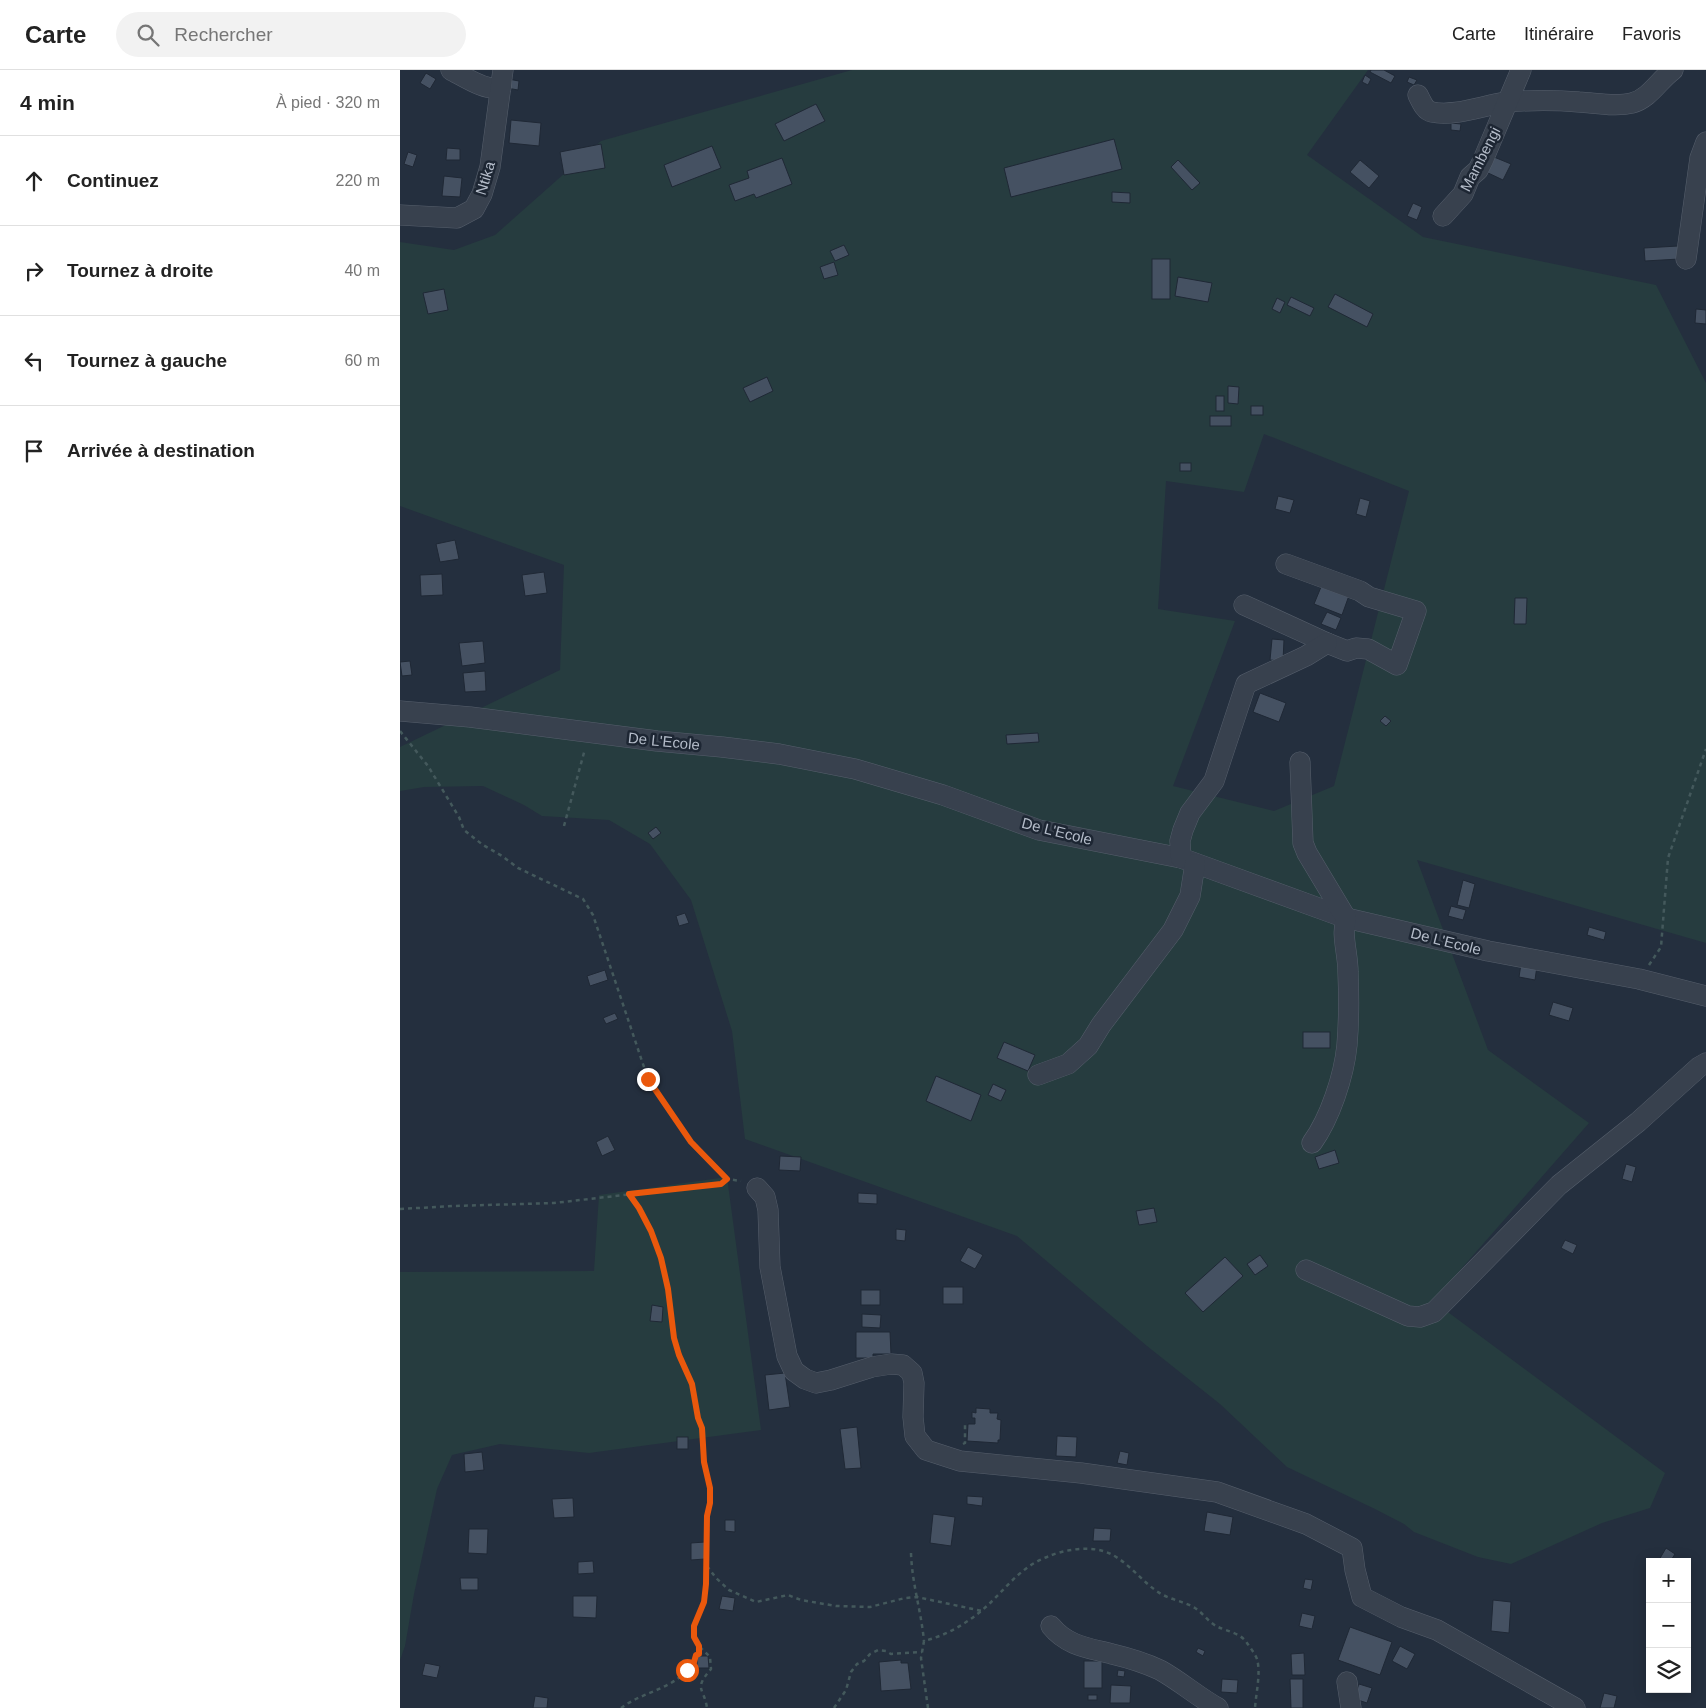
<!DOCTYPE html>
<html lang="fr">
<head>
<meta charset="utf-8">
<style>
  body { margin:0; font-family:Helvetica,sans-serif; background:#f2f2f2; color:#222 }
  .controls { position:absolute; right:15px; bottom:15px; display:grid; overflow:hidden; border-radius:0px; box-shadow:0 2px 12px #0003 }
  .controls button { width:45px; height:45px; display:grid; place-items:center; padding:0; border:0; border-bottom:1px solid #e0e0e0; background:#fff; color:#222; font:25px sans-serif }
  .stop { position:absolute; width:15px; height:15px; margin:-11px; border:4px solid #ea580c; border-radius:50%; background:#fff }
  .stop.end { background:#ea580c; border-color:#fff; box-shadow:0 1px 5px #0008 }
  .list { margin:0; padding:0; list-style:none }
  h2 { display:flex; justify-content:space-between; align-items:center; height:65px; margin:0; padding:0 20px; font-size:21px }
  h2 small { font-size:16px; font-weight:400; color:#767676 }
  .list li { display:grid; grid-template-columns:32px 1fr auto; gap:15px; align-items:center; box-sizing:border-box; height:90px; padding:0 20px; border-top:1px solid #e0e0e0 }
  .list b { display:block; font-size:19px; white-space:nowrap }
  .list em { font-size:16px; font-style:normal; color:#767676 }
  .icon { flex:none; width:28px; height:28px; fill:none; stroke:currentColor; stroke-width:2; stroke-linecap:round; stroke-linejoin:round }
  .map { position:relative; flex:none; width:1306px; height:1638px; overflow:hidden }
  header { display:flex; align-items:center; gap:30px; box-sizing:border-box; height:70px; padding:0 25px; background:#fff; border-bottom:1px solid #e0e0e0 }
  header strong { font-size:24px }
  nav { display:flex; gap:28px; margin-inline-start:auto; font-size:18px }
  .search { width:350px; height:45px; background:#f2f2f2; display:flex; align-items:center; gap:12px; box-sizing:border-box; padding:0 18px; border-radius:28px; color:#767676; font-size:19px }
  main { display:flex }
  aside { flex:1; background:#fff }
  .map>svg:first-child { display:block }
</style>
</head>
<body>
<header>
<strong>Carte</strong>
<div class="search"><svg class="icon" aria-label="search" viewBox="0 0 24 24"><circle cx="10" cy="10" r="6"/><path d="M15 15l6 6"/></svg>Rechercher</div>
<nav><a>Carte</a><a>Itinéraire</a><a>Favoris</a></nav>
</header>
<main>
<aside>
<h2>4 min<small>À pied · 320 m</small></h2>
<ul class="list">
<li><svg class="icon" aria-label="ahead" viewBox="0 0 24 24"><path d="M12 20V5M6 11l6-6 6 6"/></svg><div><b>Continuez</b></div><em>220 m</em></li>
<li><svg class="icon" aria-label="right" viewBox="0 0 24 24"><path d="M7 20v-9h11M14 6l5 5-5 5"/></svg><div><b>Tournez à droite</b></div><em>40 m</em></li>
<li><svg class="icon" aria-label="left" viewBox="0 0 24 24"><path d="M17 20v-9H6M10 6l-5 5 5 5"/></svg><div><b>Tournez à gauche</b></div><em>60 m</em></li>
<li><svg class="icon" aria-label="arrive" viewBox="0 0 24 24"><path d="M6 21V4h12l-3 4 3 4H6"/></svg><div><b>Arrivée à destination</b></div></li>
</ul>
</aside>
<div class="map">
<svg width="1306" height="1638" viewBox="0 0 1306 1638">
  <rect width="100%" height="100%" fill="#242f3e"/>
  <g fill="#263c3f" fill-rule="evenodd">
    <path d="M452,0H968L907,85L1023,167L1256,215L1306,313V873L1017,790L1088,980L1189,1053L1033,1231L1265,1403L1250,1438L1202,1453L1111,1494L1078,1487L1014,1462L1004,1454L975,1439L887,1397L820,1334L747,1276L617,1166L345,1069L332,961L291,830L250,774L209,750L142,746L124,735L83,716L24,717L0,721V677L160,600L164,495L0,436V172L54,180L95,165L201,71ZM864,364L1009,421L934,716L874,741L773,716L835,551L758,539L766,411L844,422Z"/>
    <path d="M327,1107L361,1360L189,1383L100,1374L52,1385L37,1419L14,1524L5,1576L0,1590V1202L194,1201L199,1125Z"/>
  </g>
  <g fill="#455162" stroke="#1f2835">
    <path d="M971,0H984L995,6L991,13L970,2Z"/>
    <path d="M26,3L36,9L30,19L20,13Z"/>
    <path d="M965,5L971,9L968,15L962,12Z"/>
    <path d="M1009,7L1017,10L1014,15L1007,12Z"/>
    <path d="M108,9L119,11L118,20L107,18Z"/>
    <path d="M416,34L425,51L384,71L375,54Z"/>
    <path d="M111,50L141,53L139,76L109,73Z"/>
    <path d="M1051,53L1061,54L1060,61L1051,60Z"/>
    <path d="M714,69L722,99L611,127L604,98Z"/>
    <path d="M201,74L205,98L164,105L160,82Z"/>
    <path d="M312,76L321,98L272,117L264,95Z"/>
    <path d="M47,78L60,79V90H46Z"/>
    <path d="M8,82L17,85L13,97L4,94Z"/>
    <path d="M1094,87L1111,94L1103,110L1086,102Z"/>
    <path d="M382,88L392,114L356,128L354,124L335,131L329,115L349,108L347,101Z"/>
    <path d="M778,90L800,113L792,120L771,97Z"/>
    <path d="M960,90L979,106L969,118L950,102Z"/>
    <path d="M44,106L62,108L60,127L42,126Z"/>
    <path d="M712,122L730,123V133L712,132Z"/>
    <path d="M1013,133L1022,137L1017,150L1007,146Z"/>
    <path d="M444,175L449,185L435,191L430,181Z"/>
    <path d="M1278,176L1279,189L1245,191L1244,178Z"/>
    <rect x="752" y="189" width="18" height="40"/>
    <path d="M434,192L438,205L424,209L420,197Z"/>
    <path d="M778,207L812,213L808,232L775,226Z"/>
    <path d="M44,219L48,240L28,244L23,223Z"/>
    <path d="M935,224L973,244L967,257L928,237Z"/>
    <path d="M891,227L914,238L910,246L887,235Z"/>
    <path d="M877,228L885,232L880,243L872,239Z"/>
    <path d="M1296,239L1306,240V254L1295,253Z"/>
    <path d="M367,307L373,321L350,332L343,318Z"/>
    <path d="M828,316L839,317L838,334L828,333Z"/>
    <rect x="816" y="326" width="8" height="15"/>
    <rect x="851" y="336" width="12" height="9"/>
    <rect x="810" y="346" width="21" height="10"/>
    <rect x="780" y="393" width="11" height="8"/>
    <path d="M878,426L894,430L890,443L875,439Z"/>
    <path d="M960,428L970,431L966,447L956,444Z"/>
    <path d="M55,470L59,489L40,492L36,474Z"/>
    <path d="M144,502L147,523L125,526L122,505Z"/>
    <path d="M42,504L43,525L21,526L20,505Z"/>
    <path d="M921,517L951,520L942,545L914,534Z"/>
    <path d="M1115,528H1127L1126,554H1114Z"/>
    <path d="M927,542L941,548L936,560L921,554Z"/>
    <path d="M872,569L884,570L883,591L870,590Z"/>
    <path d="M83,571L85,593L62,596L59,573Z"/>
    <path d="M10,591L12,605L2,606L0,592Z"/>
    <path d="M85,601L86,621L65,622L63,603Z"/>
    <path d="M860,623L886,633L879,652L853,642Z"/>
    <path d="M985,646L991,651L986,656L980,651Z"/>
    <path d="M638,663L639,672L607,674L606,665Z"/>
    <path d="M256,757L261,763L253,769L248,763Z"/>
    <path d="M1063,810L1075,814L1069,838L1057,835Z"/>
    <path d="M1051,836L1066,840L1063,850L1048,846Z"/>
    <path d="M285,843L289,853L279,856L276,846Z"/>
    <path d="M1189,857L1206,862L1204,870L1187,865Z"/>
    <path d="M1121,894L1137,896L1135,910L1119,907Z"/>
    <path d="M205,900L208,910L190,916L187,906Z"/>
    <path d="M1153,932L1173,938L1169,951L1149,945Z"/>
    <path d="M215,943L218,949L206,954L203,948Z"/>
    <rect x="903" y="962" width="27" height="16"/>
    <path d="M604,972L635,985L628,1001L597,988Z"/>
    <path d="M536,1006L581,1025L571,1051L526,1031Z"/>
    <path d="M593,1014L606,1020L601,1031L588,1025Z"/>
    <path d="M208,1066L215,1080L202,1086L196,1072Z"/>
    <path d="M935,1080L939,1093L919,1099L915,1087Z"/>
    <path d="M380,1086L401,1087L400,1101L379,1100Z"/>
    <path d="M1226,1094L1236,1097L1232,1112L1222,1109Z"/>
    <path d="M458,1123L477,1124V1134L458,1133Z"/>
    <path d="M754,1138L757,1152L739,1155L736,1141Z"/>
    <path d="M496,1159L506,1160L505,1171L496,1170Z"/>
    <path d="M1165,1170L1177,1175L1173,1184L1161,1178Z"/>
    <path d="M568,1177L583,1185L575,1199L560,1191Z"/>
    <path d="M860,1185L868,1196L855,1205L847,1194Z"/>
    <path d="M825,1187L843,1206L803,1242L785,1223Z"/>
    <rect x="543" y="1217" width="20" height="17"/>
    <rect x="461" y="1220" width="19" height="15"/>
    <path d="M252,1235L263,1237L262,1252L250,1251Z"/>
    <path d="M462,1244L481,1245L480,1258L462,1257Z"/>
    <path d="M456,1262H490L491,1284H473V1288H456Z"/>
    <path d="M385,1303L390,1337L369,1340L365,1305Z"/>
    <path d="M576,1338L590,1339V1343H598L597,1349L601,1350L600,1370H598V1373L567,1371L568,1354H575V1348H572V1342L576,1343Z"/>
    <path d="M457,1357L461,1398L445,1399L440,1359Z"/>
    <path d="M657,1366L677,1367L676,1387L656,1386Z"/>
    <rect x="277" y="1367" width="11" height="12"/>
    <path d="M720,1381L729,1383L727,1395L717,1393Z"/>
    <path d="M82,1382L84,1400L65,1402L64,1384Z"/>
    <path d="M567,1426L583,1427L582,1436L567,1434Z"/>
    <path d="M173,1428L174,1447L154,1448L152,1429Z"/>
    <path d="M807,1442L833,1447L830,1465L804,1461Z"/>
    <path d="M533,1444L555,1447L551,1476L530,1473Z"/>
    <path d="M325,1450H335V1462L325,1461Z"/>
    <path d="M694,1458L711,1459L710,1471H693Z"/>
    <path d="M69,1459H88L87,1484L68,1483Z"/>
    <path d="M305,1472V1489L291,1490V1473Z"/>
    <path d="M1266,1478L1275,1484L1270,1492H1262L1259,1490Z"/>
    <path d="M193,1491L194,1503L178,1504V1492Z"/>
    <path d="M60,1508H78V1520H61Z"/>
    <path d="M905,1509L913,1510L911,1520L903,1518Z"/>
    <path d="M173,1526H197L196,1548L173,1547Z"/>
    <path d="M322,1526L335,1528L333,1541L319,1539Z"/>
    <path d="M1093,1530L1111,1532L1109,1563L1091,1561Z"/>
    <path d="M902,1543L915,1546L912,1559L899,1556Z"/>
    <path d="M950,1557L992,1572L980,1605L938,1590Z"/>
    <path d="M1000,1576L1015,1584L1007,1599L992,1591Z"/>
    <path d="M798,1578L805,1581L803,1586L796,1582Z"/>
    <path d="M904,1583L905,1605H892L891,1584Z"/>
    <path d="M297,1586H308L309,1598H297Z"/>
    <path d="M501,1590V1593H508L511,1619L481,1621L479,1592Z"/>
    <rect x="684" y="1591" width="18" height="27"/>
    <path d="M25,1593L40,1596L37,1608L22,1605Z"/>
    <path d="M718,1600L725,1601L724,1607L717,1606Z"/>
    <path d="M822,1609L838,1610L837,1623L821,1622Z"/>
    <path d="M890,1609H903V1638H891Z"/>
    <path d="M959,1614L972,1618L967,1633L955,1629Z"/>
    <path d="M711,1615L731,1616L730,1633H710Z"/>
    <path d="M1204,1623L1217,1626L1214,1638H1200Z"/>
    <rect x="688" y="1625" width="9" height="5"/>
    <path d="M135,1626L148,1628L147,1638H133Z"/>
  </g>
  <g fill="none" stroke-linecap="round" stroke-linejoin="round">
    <g stroke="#565f6c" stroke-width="21">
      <g id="minor">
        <path d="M51,0C63,6 88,23 101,17"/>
        <path d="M1018,25C1021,31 1025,41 1032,42C1054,47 1084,35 1107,32C1131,30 1156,30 1179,32C1196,33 1216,37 1232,33C1249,29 1260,9 1273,0"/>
        <path d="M0,145L57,148L74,139L82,124L90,97L103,0"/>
        <path d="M1043,146L1063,124L1070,107L1078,100L1083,90L1121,0"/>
        <path d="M1286,189L1300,88L1306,72"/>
        <path d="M844,535L927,573L947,581L956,578L968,579L997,595L1016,541L969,527L960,521L886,494"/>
        <path d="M0,641L70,647L257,671L322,677L379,684L455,699L543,725L639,760L781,788L946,848L1088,881L1239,909L1306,926"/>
        <path d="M900,692L903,773L907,783L946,848C941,866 948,883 948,902C949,926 949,951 947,975C944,1006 930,1048 912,1073"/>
        <path d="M781,788L780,771L783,760L790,743L814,711L846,614L906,586L927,573"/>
        <path d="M638,1005L668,994L688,976L701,955L773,860L790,826L795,794"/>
        <path d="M357,1118L365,1127L368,1140L370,1197L387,1286L394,1301L405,1309L416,1313L431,1310L472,1297L491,1294L503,1295L512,1303L514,1313L513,1347L515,1366L526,1380L560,1391L681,1403L817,1422L906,1454L952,1478L955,1500L962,1527L1001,1547L1037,1560L1175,1638"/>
        <path d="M906,1200L1008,1246L1020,1247L1034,1242L1159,1115L1238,1052L1299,997L1306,993"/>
        <path d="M651,1556C667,1576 689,1578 712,1584C729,1588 745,1593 760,1600C780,1611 798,1627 818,1638"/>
        <path d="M947,1612L951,1638"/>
      </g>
    </g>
    <g stroke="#44595c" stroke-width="2.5" stroke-dasharray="4 4" stroke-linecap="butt">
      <path d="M0,661L28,696L59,747L64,760L83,775L102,786L118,798L183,829L193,845L248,1009L291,1072L327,1109"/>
      <path d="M164,756L185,679"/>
      <path d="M1249,895L1261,877L1268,788L1306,679"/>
      <path d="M0,1139L54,1136L154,1133L321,1114L327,1109L341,1111"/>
      <path d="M563,1374L565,1373V1355"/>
      <path d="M511,1483C512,1514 521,1540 524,1571"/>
      <path d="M307,1496L316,1508L329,1520L356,1532L388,1525L401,1530L436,1536L470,1537L505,1528L517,1527L582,1541"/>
      <path d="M300,1577L310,1587L311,1599C293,1620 304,1617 307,1638"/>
      <path d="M221,1638C246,1619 283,1619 296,1585L299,1584V1576L293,1567L294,1556L303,1532L306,1514L307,1446L310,1433V1418L304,1392L302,1358L298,1348L292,1315L279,1285L273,1268L268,1219L261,1188L251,1161L239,1138L229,1124"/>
      <path d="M434,1638L446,1620L451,1602L457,1594L464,1591L470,1584L478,1580L486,1581L491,1584L522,1582"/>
      <path d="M528,1638L521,1588L524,1571C548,1565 571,1551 589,1534C607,1517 622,1496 647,1487C662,1480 686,1476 703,1481C727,1488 741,1513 763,1525C773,1530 785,1532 795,1538C803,1543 809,1553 818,1557C827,1561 842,1564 847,1573C850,1577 855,1584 857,1589C861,1603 856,1623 855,1638"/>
    </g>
    <use href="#minor" stroke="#38414e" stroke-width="20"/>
  </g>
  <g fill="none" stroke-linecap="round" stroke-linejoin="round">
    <path stroke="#ea580c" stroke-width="6" d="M248,1009L291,1072L327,1109L321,1114L229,1124L239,1138L251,1161L261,1188L268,1219L274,1268L279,1285L292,1314L298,1348L302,1358L304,1392L310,1418V1433L307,1446L306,1514L304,1532L294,1556V1567L299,1576V1584L296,1585L294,1592L287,1600"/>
  </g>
  <g text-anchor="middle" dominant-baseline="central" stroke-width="5" stroke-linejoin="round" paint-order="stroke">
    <g font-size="15" fill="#b4bcc9" stroke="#1d2633">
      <text transform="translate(1080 89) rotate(-63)">Mambengi</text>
      <text transform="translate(85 108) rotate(-73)">Ntika</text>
      <text transform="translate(264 671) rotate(6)">De L'Ecole</text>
      <text transform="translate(657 761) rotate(14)">De L'Ecole</text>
      <text transform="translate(1046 871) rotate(14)">De L'Ecole</text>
    </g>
  </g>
</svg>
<div class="controls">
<button>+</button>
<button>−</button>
<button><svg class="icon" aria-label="layers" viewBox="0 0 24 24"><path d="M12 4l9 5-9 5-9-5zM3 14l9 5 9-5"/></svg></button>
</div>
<div class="stop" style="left:287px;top:1600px"></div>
<div class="stop end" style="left:248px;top:1009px"></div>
</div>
</main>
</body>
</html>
